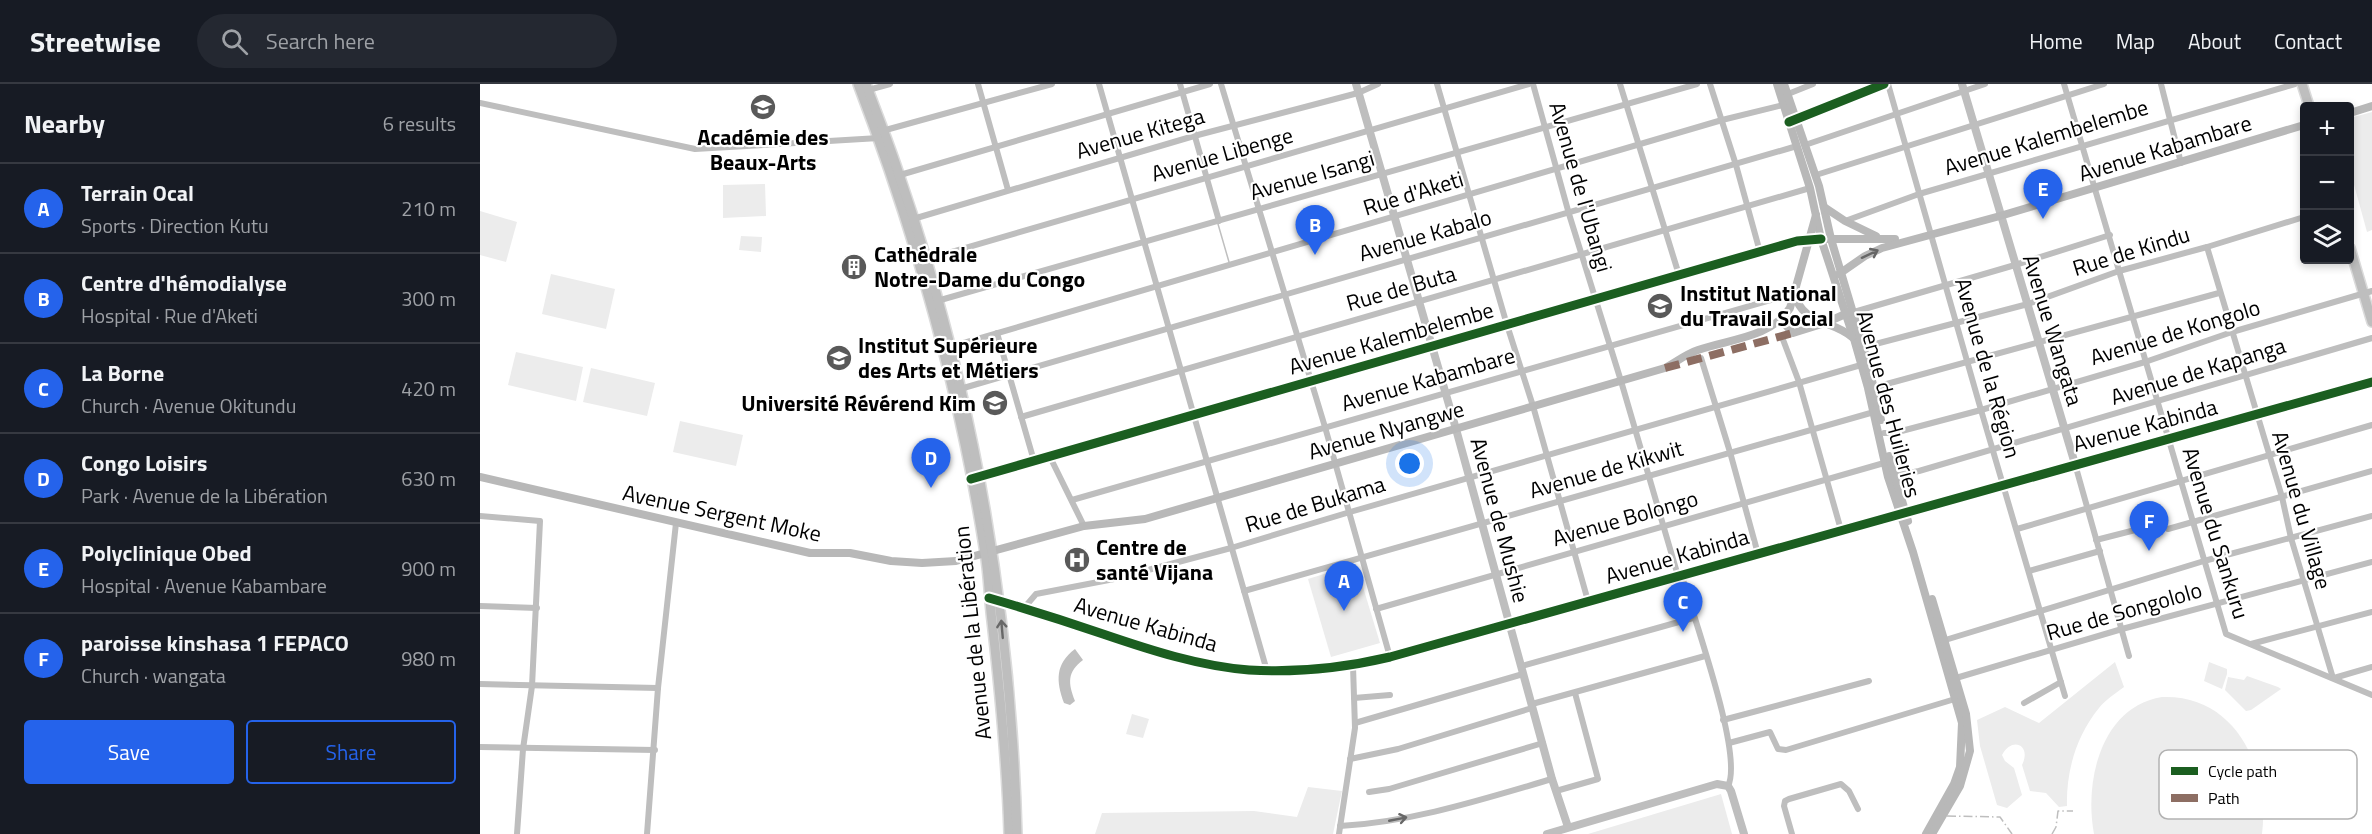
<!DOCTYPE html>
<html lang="en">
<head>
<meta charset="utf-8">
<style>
  body { margin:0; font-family:"Titillium Web",sans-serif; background:#242831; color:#f1f3f6 }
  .controls { position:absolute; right:18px; top:18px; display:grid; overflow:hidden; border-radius:6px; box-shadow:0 3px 9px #0003 }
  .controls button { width:54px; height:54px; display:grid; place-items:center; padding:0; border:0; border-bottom:2px solid #363941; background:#171b24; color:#f1f3f6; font:30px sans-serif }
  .you { position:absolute; left:930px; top:380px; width:21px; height:21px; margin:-15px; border:4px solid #fff; border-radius:50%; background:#1a73e8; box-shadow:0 0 0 9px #1a73e833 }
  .badge { display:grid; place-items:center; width:39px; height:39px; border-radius:50%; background:#2563eb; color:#fff; font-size:20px; font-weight:700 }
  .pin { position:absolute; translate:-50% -50px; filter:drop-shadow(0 2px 3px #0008) }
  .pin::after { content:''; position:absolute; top:32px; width:21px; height:18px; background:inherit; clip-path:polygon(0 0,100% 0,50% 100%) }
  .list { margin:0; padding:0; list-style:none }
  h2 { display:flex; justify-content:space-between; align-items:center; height:78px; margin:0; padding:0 24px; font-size:26px }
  h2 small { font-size:20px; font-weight:400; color:#9ea1a6 }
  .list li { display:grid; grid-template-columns:39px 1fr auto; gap:18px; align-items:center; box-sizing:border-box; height:90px; padding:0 24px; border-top:2px solid #363941 }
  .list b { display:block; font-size:22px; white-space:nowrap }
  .list p { margin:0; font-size:20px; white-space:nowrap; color:#9ea1a6 }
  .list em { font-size:20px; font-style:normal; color:#9ea1a6 }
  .actions { display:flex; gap:12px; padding:18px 24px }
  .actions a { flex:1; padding:14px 0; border:2px solid #2563eb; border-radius:6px; text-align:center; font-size:21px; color:#2563eb }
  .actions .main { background:#2563eb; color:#fff }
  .icon { flex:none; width:33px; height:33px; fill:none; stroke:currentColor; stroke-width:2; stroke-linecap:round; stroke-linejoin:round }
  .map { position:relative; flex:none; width:1892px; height:750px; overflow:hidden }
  header { display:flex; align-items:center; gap:36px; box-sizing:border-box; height:84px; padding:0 30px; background:#171b24; border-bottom:2px solid #363941 }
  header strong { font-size:28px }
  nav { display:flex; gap:33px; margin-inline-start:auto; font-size:21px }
  .search { width:420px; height:54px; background:#242831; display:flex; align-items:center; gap:15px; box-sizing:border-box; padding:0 21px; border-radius:33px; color:#9ea1a6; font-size:22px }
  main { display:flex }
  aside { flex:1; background:#171b24 }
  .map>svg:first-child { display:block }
</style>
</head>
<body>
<header>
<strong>Streetwise</strong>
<div class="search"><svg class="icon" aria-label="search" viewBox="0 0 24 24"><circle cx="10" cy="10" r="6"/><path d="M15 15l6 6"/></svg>Search here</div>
<nav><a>Home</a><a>Map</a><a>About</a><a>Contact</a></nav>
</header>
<main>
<aside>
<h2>Nearby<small>6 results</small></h2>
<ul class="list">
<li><span class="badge">A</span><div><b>Terrain Ocal</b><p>Sports · Direction Kutu</p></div><em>210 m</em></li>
<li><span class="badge">B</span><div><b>Centre d'hémodialyse</b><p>Hospital · Rue d'Aketi</p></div><em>300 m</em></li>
<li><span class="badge">C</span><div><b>La Borne</b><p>Church · Avenue Okitundu</p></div><em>420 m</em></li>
<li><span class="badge">D</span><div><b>Congo Loisirs</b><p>Park · Avenue de la Libération</p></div><em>630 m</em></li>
<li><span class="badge">E</span><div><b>Polyclinique Obed</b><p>Hospital · Avenue Kabambare</p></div><em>900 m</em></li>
<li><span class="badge">F</span><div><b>paroisse kinshasa 1 FEPACO</b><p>Church · wangata</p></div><em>980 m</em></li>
</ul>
<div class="actions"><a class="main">Save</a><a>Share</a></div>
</aside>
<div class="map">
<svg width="1892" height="750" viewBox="0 0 1892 750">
  <rect width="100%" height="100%" fill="#fff"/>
  <g fill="#ececec">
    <path d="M1892,28V146L1887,148L1870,86V34Z"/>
    <path d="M285,100L286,132L243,134V101Z"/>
    <path d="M0,127L37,138L26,178L0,171Z"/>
    <path d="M261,152L282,153L281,168L259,166Z"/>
    <path d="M71,190L135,205L126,245L62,230Z"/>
    <path d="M36,268L103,283L96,317L28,301Z"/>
    <path d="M111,284L175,299L167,332L103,318Z"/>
    <path d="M200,337L263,351L256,382L193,368Z"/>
    <path d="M876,480L900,559L851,573L828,495Z"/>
    <path d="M1635,578L1644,603C1636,609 1625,616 1619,624C1596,652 1586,688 1587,722L1579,723L1566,709L1550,707L1542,681C1552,661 1532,652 1522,671L1525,677L1534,684L1542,711L1527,724L1517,721L1500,662L1497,636L1525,623L1559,639Z"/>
    <path d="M1729,578L1747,585V590L1742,605L1724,597Z"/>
    <path d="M1767,592L1798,603L1801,605L1771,626L1766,627L1745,606L1748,593L1764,596Z"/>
    <path d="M1682,613C1756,610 1790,685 1782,750H1614C1604,697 1621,623 1682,613Z"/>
    <path d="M652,630L669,635L663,654L646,650Z"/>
    <path d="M828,703L862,707L853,750H615L622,729L774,727L817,733Z"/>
    <path d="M1241,710L1252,750H1108Z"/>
  </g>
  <path fill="#bfbfbf" d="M595,565L603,576C587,588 588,599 595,617L590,621L584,619C576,597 575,580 595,565Z"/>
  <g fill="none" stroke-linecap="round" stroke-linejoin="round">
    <path stroke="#bfbfbf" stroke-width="1.5" d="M738,140L749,178"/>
    <g stroke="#dbdbdb" stroke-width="12">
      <g id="primary">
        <path d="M378,0C436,152 480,309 505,469C509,491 509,514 512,537C520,608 527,679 529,750"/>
        <path d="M386,0C397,30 409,59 419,90C492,302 531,526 537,750"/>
        <path d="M1822,0L1829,22"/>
        <path d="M1870,164L1892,238"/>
      </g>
    </g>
    <g stroke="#bebebe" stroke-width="6">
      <path d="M498,0L528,106"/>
      <path d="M619,0L787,587"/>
      <path d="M700,0L739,137"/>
      <path d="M741,0L845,343L910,573"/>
      <path d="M957,0L1027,241L1053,322L1108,517"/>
      <path d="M1053,0L1089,130L1141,297L1198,492"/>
      <path d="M1140,0L1199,191"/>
      <path d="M1230,0L1256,81L1280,168"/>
      <path d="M1408,0L1501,326L1585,612"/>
      <path d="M1584,0L1746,550L1892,611"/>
      <path d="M1681,0L1701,79"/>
      <path d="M388,6L410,0"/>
      <path d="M1308,10L1333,0"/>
      <path d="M0,19L215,65L399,54"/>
      <path d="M402,47L572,0"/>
      <path d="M1325,61L1505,0"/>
      <path d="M420,91L730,0"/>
      <path d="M1336,91L1624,0"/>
      <path d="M433,135L714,52L878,9L898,0"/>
      <path d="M1365,137L1439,110L1815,0"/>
      <path d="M1727,163L1802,413L1811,454L1853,594"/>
      <path d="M444,176L1049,0"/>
      <path d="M457,217L1217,0"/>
      <path d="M1374,228L1535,181L1630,151"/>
      <path d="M517,249L554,377"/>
      <path d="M1302,253L1319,298L1361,446"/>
      <path d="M470,263L1242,36L1303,21"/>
      <path d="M1384,263L1548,220L1639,187L1727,163L1824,133"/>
      <path d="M1221,274L1250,368L1278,470"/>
      <path d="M1392,304L1739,209"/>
      <path d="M480,305L1317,62"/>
      <path d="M541,333L1330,104"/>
      <path d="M1404,349H1414L1501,326L1665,278L1752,248L1892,207"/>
      <path d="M570,373L604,442"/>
      <path d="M1595,380L1649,572"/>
      <path d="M1414,392L1439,387L1892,254"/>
      <path d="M592,416L1315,209"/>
      <path d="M0,432L60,437L52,602L43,665L37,750"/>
      <path d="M1537,445L1892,341"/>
      <path d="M1688,445L1892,387"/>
      <path d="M1616,456L1667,443"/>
      <path d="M1549,487L1620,467"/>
      <path d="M1202,492C1212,530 1264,671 1248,702"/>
      <path d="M764,507L1394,328"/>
      <path d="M0,522L57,524"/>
      <path d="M544,524L556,510L634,495L751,464L870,428L1381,281"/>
      <path d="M896,525L1404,379"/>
      <path d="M1462,557L1724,477L1892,432"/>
      <path d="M1771,560L1892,528"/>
      <path d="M1042,582L1213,534"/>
      <path d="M1476,594L1642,545L1892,478"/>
      <path d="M1854,594L1892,583"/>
      <path d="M0,600L178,604"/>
      <path d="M874,614L910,611"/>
      <path d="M1544,619L1581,598"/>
      <path d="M1052,620L1225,572"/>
      <path d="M1243,636L1389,597"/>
      <path d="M875,639L1043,590"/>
      <path d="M1249,659L1290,648L1298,665L1306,666L1475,615"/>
      <path d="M0,663L175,666"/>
      <path d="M870,675L918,665L1052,624"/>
      <path d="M1076,707L1118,695L1095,609"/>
      <path d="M889,708L909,705L1063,659"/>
      <path d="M860,742C933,738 1003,715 1072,695"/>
      <path d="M167,750L178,604L196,439"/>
      <path d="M859,750L875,644L873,582"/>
      <path d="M1312,750L1304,722L1305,717L1309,715L1361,700L1369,707L1378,725"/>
    </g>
    <g stroke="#bebebe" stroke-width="8">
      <path d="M876,0L976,345L1072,695L1088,743"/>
      <path d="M1482,0L1595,380"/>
      <path d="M1310,38L1404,0"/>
      <path d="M493,394L1317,157L1341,155"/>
      <path d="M515,515C570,528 622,552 675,568C756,591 828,591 910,573C1237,480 1565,391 1892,298"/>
      <path d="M1067,750L1237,700L1248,702L1251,707L1264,750"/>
    </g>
    <g stroke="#b8b8b8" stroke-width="8">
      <path d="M1297,0L1330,104L1341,155L1374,255L1388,304L1408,393L1433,468L1482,639L1480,683L1474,700L1446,750"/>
      <path d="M1304,0L1339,102L1351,155L1388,279L1401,336"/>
      <path d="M1870,29L1892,22"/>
      <path d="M1344,123L1365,137L1396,152"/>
      <path d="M1347,155H1415"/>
      <path d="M1359,190L1385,172L1402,164L1520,132L1824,41"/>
      <path d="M1315,209C1320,240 1353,236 1372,253"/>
      <path d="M1301,236L1313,249L1345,239L1370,228"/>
      <path d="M1409,372L1428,437"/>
      <path d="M0,393L330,469H370L411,477L442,479L476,477L604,442L665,435L1185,284C1196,278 1206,270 1218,266C1249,255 1291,254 1310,224L1336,131"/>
      <path d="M1452,750L1480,702L1490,667L1486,630L1452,515"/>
    </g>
    <use href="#primary" stroke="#bebebe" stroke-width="9"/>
    <g stroke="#bebebe" stroke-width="1.5" stroke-dasharray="9 3 1.5 3" stroke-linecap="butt">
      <path d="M1467,732L1520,733L1532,750"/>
      <path d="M1572,750L1576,743L1578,727H1593"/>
    </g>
    <path stroke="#8d6e63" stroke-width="8" stroke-dasharray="15 8" stroke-linecap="butt" d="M1185,284L1313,249"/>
    <g stroke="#fff" stroke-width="13">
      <g id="cycleway">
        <path d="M1309,38L1404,0"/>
        <path d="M491,395L1317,157L1341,155"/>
        <path d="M509,514C547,525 585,537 623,550C670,566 719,582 769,586C817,589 863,584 910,573C1237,480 1565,391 1892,298"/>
      </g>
    </g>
    <use href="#cycleway" stroke="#1b5e20" stroke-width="9"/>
  </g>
  <defs><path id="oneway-shaft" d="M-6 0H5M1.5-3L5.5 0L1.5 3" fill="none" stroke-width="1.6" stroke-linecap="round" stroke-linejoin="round" transform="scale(1.5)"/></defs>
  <use stroke="#656565" href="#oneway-shaft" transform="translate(1390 170) rotate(-25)"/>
  <g stroke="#686868">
    <use href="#oneway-shaft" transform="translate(522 545) rotate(-95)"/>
    <use href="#oneway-shaft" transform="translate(918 735) rotate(-11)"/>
  </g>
  <defs>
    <g id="university-disc" transform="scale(1.35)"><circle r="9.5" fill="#595959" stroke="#fff"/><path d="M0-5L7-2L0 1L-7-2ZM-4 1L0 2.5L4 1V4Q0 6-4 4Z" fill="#fff"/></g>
    <g id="building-disc" transform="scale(1.35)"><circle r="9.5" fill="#595959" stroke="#fff"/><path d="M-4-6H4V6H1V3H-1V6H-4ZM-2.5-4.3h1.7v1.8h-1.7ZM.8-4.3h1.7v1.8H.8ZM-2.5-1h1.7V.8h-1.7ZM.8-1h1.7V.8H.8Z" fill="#fff"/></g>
    <g id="hospital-disc" transform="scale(1.35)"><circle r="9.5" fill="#595959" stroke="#fff"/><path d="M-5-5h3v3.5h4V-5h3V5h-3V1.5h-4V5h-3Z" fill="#fff"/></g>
  </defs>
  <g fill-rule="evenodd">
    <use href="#university-disc" x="283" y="23"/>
    <use href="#building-disc" x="374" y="183"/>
    <use href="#university-disc" x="1180" y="222"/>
    <use href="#university-disc" x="359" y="274"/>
    <use href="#university-disc" x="515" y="319"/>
    <use href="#hospital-disc" x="597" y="476"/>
  </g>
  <g text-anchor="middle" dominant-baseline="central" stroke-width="4.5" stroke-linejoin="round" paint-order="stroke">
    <g font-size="22" fill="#000" stroke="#fff">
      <text transform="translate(660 49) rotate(-16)">Avenue Kitega</text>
      <text transform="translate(1566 53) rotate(-17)">Avenue Kalembelembe</text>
      <text transform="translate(1685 64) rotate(-17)">Avenue Kabambare</text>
      <text transform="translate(742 70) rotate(-16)">Avenue Libenge</text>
      <text transform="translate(832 91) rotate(-16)">Avenue Isangi</text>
      <text transform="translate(1101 103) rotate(74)">Avenue de l'Ubangi</text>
      <text transform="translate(933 109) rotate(-17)">Rue d'Aketi</text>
      <text transform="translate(945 151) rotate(-16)">Avenue Kabalo</text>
      <text transform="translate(1651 167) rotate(-17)">Rue de Kindu</text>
      <text transform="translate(921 204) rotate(-16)">Rue de Buta</text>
      <text transform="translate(1573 246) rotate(73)">Avenue Wangata</text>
      <text transform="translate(1695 248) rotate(-17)">Avenue de Kongolo</text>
      <text transform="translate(911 254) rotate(-16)">Avenue Kalembelembe</text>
      <text transform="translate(1508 284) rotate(74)">Avenue de la Région</text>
      <text transform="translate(1718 287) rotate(-17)">Avenue de Kapanga</text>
      <text transform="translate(948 295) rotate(-16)">Avenue Kabambare</text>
      <text transform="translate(1409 320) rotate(75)">Avenue des Huileries</text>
      <text transform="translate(1665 341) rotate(-15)">Avenue Kabinda</text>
      <text transform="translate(906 346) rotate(-16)">Avenue Nyangwe</text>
      <text transform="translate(1126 385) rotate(-16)">Avenue de Kikwit</text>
      <text transform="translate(835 420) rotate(-17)">Rue de Bukama</text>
      <text transform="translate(1822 426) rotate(74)">Avenue du Village</text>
      <text transform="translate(242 429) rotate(12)">Avenue Sergent Moke</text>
      <text transform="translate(1145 434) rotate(-16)">Avenue Bolongo</text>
      <text transform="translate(1020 436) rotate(75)">Avenue de Mushie</text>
      <text transform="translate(1736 449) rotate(73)">Avenue du Sankuru</text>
      <text transform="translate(1197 472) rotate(-16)">Avenue Kabinda</text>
      <text transform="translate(1644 527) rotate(-16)">Rue de Songololo</text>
      <text transform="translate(666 540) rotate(16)">Avenue Kabinda</text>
      <text transform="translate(492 549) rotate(-96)">Avenue de la Libération</text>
    </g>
    <g font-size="22" font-weight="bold" fill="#000" stroke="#fff" text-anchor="start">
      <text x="283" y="53" text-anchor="middle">Académie des<tspan x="283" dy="25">Beaux-Arts</tspan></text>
      <text x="394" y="170">Cathédrale<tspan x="394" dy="25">Notre-Dame du Congo</tspan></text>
      <text x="1200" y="209">Institut National<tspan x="1200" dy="25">du Travail Social</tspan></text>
      <text x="378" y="261">Institut Supérieure<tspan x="378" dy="25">des Arts et Métiers</tspan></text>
      <text x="496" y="319" text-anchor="end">Université Révérend Kim</text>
      <text x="616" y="463">Centre de<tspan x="616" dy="25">santé Vijana</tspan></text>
    </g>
  </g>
  <rect x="1679" y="666" width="198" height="69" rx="9" fill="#fff" stroke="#b2b2b2" stroke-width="1.5"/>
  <rect x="1691" y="683" width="27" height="8" fill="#1b5e20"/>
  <rect x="1691" y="710" width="27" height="8" fill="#8d6e63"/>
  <g font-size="16" fill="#000">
    <text x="1728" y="693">Cycle path</text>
    <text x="1728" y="720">Path</text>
  </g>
</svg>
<div class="controls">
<button>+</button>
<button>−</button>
<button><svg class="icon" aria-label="layers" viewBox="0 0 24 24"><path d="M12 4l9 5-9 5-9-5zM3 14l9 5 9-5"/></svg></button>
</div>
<div class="you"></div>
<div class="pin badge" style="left:864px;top:527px">A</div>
<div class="pin badge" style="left:835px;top:171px">B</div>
<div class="pin badge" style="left:1203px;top:548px">C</div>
<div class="pin badge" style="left:451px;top:404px">D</div>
<div class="pin badge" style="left:1563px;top:135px">E</div>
<div class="pin badge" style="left:1669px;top:467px">F</div>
</div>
</main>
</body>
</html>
